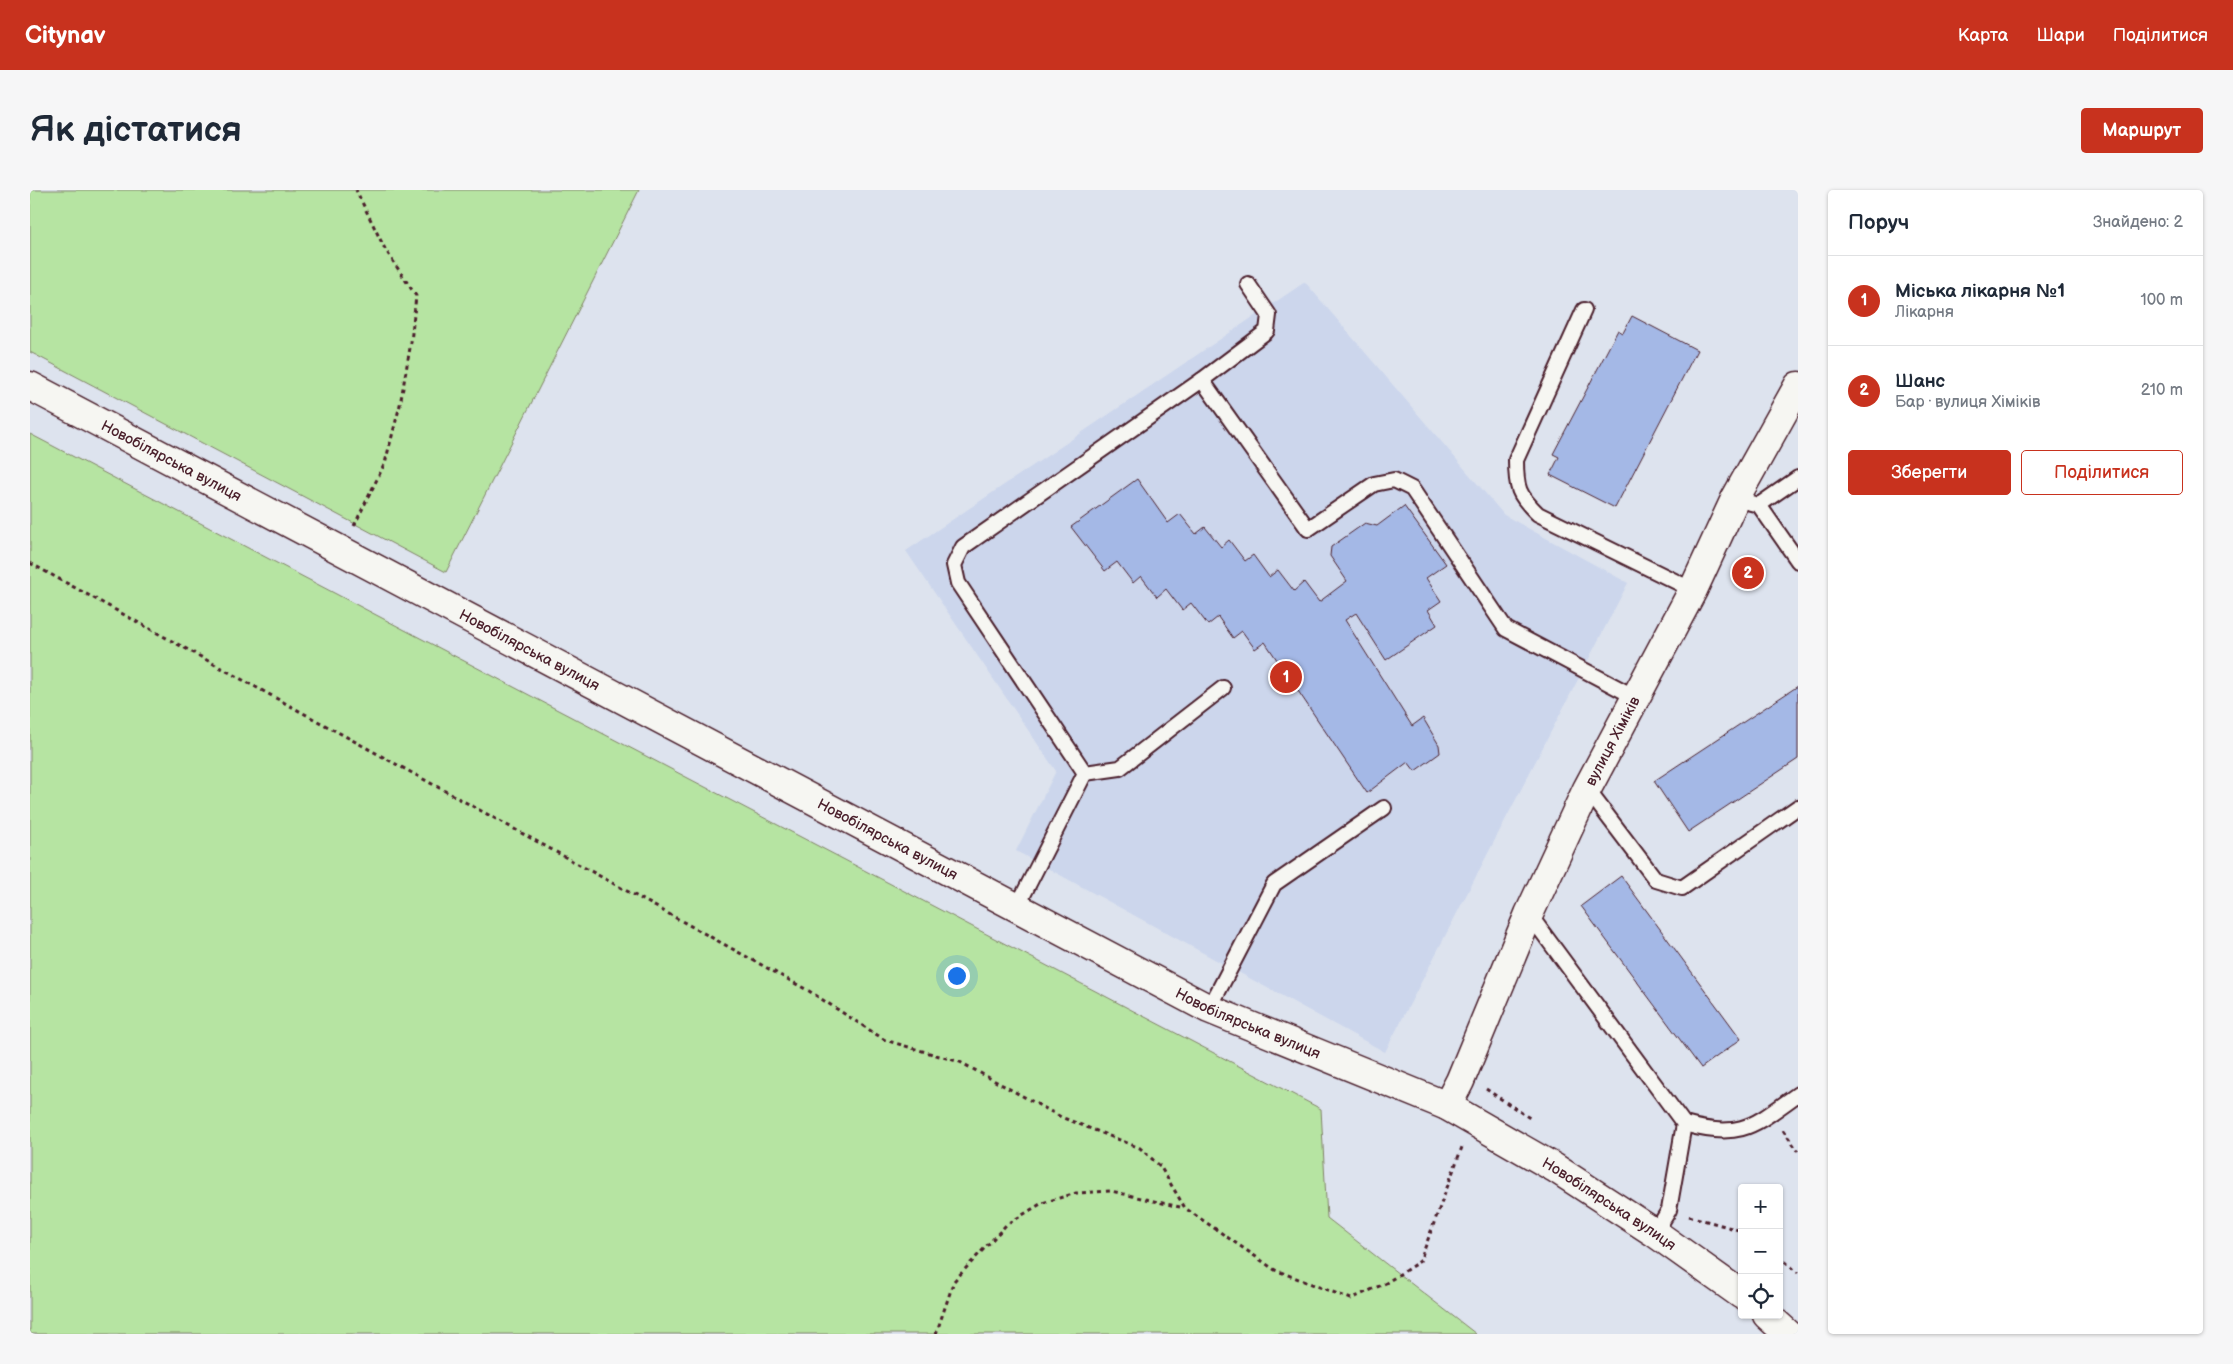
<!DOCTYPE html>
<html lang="uk">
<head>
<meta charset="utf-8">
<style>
  body { margin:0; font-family:"Balsamiq Sans",sans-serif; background:#f6f6f7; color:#1f2937 }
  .controls { position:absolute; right:15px; bottom:15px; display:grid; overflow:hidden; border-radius:5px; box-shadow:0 1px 4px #0004 }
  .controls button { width:45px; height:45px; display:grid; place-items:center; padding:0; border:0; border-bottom:1px solid #e0e1e3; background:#fff; color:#1f2937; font:25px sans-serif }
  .you { position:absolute; left:926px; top:785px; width:18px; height:18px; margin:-12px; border:4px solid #fff; border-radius:50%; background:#1a73e8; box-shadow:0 0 0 8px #1a73e833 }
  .badge { display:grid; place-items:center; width:32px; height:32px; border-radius:50%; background:#c8321e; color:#fff; font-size:16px; font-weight:700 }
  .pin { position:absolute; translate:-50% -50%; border:2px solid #fff; box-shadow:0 1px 5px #0006 }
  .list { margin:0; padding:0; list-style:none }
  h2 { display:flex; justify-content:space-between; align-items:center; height:65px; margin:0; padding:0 20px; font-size:21px }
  h2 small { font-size:16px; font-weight:400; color:#747a83 }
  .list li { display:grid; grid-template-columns:32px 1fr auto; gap:15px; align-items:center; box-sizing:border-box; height:90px; padding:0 20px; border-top:1px solid #e0e1e3 }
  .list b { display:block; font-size:19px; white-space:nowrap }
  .list p { margin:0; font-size:16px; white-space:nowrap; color:#747a83 }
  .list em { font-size:16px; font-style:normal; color:#747a83 }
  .actions { display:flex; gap:10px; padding:15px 20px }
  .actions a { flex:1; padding:11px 0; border:1px solid #c8321e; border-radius:5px; text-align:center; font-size:18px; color:#c8321e }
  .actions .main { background:#c8321e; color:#fff }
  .icon { flex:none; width:28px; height:28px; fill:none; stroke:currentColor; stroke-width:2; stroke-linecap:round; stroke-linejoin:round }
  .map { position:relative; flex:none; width:1768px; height:1144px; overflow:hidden; border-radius:5px }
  header { display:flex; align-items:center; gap:30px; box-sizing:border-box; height:70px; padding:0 25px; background:#c8321e; color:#fff }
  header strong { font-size:24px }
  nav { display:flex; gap:28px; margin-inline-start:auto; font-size:18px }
  .intro { display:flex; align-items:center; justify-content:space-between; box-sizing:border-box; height:120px; padding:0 30px }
  h1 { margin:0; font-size:35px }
  .button { padding:12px 22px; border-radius:5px; background:#c8321e; color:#fff; font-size:18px; font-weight:700 }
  main { display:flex; gap:30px; padding:0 30px }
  aside { flex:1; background:#fff; border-radius:5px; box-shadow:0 1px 4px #0004 }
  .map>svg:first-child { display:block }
</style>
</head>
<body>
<header>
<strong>Citynav</strong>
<nav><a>Карта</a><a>Шари</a><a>Поділитися</a></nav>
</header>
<div class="intro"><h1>Як дістатися</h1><a class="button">Маршрут</a></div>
<main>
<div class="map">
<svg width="1768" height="1144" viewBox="0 0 1768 1144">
  <rect width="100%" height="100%" fill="#dde3ee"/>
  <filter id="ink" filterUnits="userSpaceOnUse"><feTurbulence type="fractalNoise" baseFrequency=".02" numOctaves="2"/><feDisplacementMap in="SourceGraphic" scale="10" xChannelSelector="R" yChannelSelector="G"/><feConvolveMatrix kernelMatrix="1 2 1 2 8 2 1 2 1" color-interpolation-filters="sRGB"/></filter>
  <g filter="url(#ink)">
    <path fill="#ccd6ec" d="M1275,92L1474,325L1598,393L1355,862L986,661L1026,581L876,361Z"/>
    <g fill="#b6e4a2" stroke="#808266">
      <path d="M0,0H609L416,382L0,162Z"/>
      <path d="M0,244L1291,919L1297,1028L1446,1144H0Z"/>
    </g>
    <g fill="#a4b8e6" stroke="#4a1f2b">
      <path d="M1602,126L1667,160L1585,318L1520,285L1529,267L1523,264L1588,140L1593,143Z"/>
      <path d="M1107,289L1138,333L1150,324L1166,344L1175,337L1191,357L1199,350L1215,371L1223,365L1239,387L1248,380L1264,401L1274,392L1289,412L1317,391L1300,366L1301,357L1335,333L1347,336L1374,316L1416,374L1396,388L1411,411L1398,420L1407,435L1356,470L1326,423L1315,430L1382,536L1393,528L1409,555L1410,563L1385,581L1378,572L1337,603L1235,452L1225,459L1212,441L1203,448L1188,427L1178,435L1161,413L1152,420L1136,399L1127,407L1111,386L1103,393L1087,372L1075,381L1041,337Z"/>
      <path d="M1768,496V569L1658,642L1624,591Z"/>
      <path d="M1591,686L1711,849L1671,878L1551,716Z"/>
    </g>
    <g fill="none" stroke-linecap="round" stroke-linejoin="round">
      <g stroke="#4a1f2b" stroke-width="18">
        <g id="lane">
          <path d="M1554,120L1486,270C1486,298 1488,305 1508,324L1663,400"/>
          <path d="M1172,190L1278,339L1344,294L1364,290L1382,299L1476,439L1605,507"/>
          <path d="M1705,309L1729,315L1768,371"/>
          <path d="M1729,315L1768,288"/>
          <path d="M1055,583L1090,578L1193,498"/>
          <path d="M1557,599L1626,690L1652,698L1768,617"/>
          <path d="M987,717L1055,583L928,393L924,375L933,357L1172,190L1237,141L1239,125L1218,94"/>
          <path d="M1499,724L1654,934L1639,1020L1625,1043"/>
          <path d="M1179,819L1244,694L1354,618"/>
          <path d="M1654,934C1711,950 1723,936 1768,904"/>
        </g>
      </g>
      <g stroke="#4a1f2b" stroke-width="31">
        <g id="street">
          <path id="s1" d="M0,196L1179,819L1417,916L1525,978L1625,1043L1712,1105"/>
          <path id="s2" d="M1417,916L1430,891L1499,724L1557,599L1663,400L1705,309L1768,196"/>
          <path d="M1737,1125L1758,1144"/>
        </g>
      </g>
      <g stroke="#4a1f2b" stroke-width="3" stroke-dasharray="4 4" stroke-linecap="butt">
        <path d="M324,336L355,273L370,215L381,152L386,106L355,59L326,0"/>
        <path d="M0,373L779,801L855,850L930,872L1031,927L1110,958L1130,976L1155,1018L1245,1080L1321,1109L1356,1093L1390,1071L1432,957"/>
        <path d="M1456,899L1501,929"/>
        <path d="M1753,940L1768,961"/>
        <path d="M1659,1026L1712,1041"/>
        <path d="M1749,1066L1768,1083"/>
        <path d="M906,1144L924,1091L976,1035L1012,1013L1046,1003L1081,1001L1154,1018"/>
      </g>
      <use href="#lane" stroke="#f6f6f2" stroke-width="14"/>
      <use href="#street" stroke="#f6f6f2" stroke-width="28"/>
    </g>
  </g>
  <g text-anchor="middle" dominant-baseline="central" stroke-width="4.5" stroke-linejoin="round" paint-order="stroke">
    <g font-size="15" fill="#4a1f2b" stroke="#f6f6f2">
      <text stroke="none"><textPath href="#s1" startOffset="160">Новобілярська вулиця</textPath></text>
      <text stroke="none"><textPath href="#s1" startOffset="565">Новобілярська вулиця</textPath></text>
      <text stroke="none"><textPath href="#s2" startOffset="401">вулиця Хіміків</textPath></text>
      <text stroke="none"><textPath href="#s1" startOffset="970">Новобілярська вулиця</textPath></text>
      <text stroke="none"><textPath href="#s1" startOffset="1375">Новобілярська вулиця</textPath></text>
      <text stroke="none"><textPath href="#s1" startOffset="1780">Новобілярська вулиця</textPath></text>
    </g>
  </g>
</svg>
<div class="controls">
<button>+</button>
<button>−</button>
<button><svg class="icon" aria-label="locate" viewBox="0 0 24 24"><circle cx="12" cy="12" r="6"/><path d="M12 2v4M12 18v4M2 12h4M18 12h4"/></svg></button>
</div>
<div class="you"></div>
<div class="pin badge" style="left:1256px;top:487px">1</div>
<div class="pin badge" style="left:1718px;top:383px">2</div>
</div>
<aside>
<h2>Поруч<small>Знайдено: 2</small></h2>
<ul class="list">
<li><span class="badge">1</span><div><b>Міська лікарня №1</b><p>Лікарня</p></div><em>100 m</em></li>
<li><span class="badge">2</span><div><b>Шанс</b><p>Бар · вулиця Хіміків</p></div><em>210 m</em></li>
</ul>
<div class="actions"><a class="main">Зберегти</a><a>Поділитися</a></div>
</aside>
</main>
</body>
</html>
